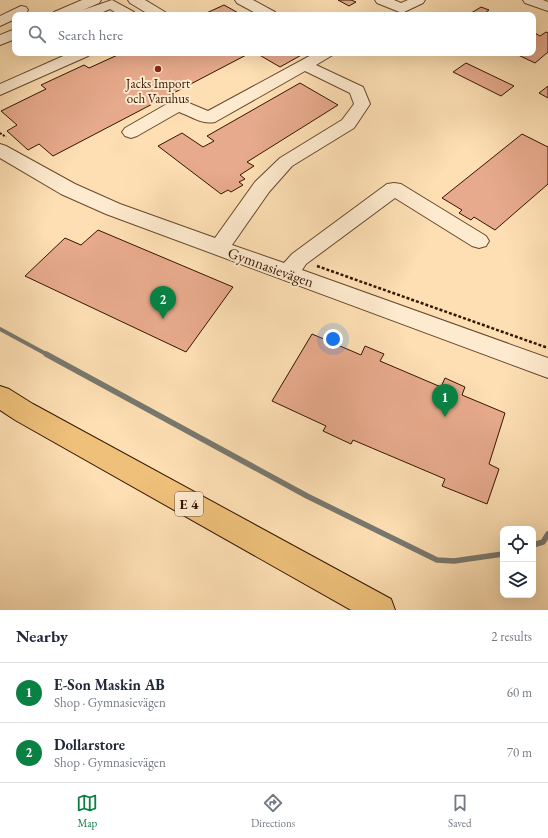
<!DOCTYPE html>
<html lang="en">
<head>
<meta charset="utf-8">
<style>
  body { margin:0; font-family:"EB Garamond",serif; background:#f2f2f3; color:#1f2937 }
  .controls { position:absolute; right:12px; bottom:12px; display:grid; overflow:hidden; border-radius:8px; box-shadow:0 4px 16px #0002 }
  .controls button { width:36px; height:36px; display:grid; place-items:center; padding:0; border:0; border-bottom:1px solid #e0e1e3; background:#fff; color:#1f2937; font:20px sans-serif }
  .you { position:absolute; left:333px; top:339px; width:14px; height:14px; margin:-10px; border:3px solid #fff; border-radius:50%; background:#1a73e8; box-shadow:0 0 0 6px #1a73e833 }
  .badge { display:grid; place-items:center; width:26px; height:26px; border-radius:50%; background:#0b8043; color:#fff; font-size:13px; font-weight:700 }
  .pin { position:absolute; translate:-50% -33px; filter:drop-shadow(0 1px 2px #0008) }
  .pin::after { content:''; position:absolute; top:21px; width:14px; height:12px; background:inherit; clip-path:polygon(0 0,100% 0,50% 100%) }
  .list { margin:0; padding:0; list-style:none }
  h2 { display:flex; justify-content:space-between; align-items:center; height:52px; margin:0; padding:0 16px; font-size:17px }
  h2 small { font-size:13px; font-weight:400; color:#747a83 }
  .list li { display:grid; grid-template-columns:26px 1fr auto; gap:12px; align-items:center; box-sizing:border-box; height:60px; padding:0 16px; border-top:1px solid #e0e1e3 }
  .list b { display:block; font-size:15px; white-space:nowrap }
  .list p { margin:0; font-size:13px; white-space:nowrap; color:#747a83 }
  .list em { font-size:13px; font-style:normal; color:#747a83 }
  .icon { flex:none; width:22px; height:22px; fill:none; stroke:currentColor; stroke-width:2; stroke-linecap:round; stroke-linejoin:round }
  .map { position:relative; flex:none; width:548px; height:610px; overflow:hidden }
  .search { position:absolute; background:#fff; box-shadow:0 4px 16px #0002; left:12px; right:12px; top:12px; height:44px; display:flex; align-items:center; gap:10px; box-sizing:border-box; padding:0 14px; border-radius:8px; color:#747a83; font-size:15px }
  .sheet { height:172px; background:#fff }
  nav { display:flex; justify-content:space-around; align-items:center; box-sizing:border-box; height:56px; border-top:1px solid #e0e1e3; background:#fff; font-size:11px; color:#747a83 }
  nav a { display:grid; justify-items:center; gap:2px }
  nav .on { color:#0b8043 }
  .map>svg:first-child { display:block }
</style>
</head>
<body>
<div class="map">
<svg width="548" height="610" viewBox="0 0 548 610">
  <rect width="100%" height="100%" fill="#fddfb3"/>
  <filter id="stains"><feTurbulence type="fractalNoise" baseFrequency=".005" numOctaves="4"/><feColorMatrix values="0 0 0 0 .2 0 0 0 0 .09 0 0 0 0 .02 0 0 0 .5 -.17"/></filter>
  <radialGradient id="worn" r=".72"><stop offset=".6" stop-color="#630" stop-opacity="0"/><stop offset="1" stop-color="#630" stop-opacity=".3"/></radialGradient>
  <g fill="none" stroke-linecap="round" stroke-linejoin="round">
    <path stroke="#78786f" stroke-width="4" d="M0,329L48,355"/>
    <g stroke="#78786f" stroke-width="5.5">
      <path d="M46,354L307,496L437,560L454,561L503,554"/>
      <path d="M533,545L543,542L548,534"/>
    </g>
  </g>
  <g fill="#e7aa8c" stroke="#341501">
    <path d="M338,0H351L356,2L349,6Z"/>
    <path d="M224,5L242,15H202Z"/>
    <path d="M481,7L489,10L482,15H468Z"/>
    <path d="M533,32L540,36L546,32L548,33V52L535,63L514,53H533Z"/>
    <path d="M122,53H250L53,156L39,144L28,150L7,131L17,125L1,111L46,89L41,85L84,65L89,68Z"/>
    <path d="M256,53H305L280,67Z"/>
    <path d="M466,63L514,86L501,96L453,72Z"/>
    <path d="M300,83L338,105L247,162L254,166L240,175L245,179L239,182L243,185L231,192L228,190L221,194L158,146L182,133L203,147L214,141L207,136Z"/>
    <path d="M548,86V98L539,93Z"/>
    <path d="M522,134L548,147V184L495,230L474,217L471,220L459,213L462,210L442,198Z"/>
    <path d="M98,230L233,287L186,352L25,276L65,238L81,245Z"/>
    <path d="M312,334L361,355L365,346L384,354L380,361L441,387L445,378L465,387L462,395L505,413L489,464L499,469L487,504L442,486L445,479L353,440L351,444L323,431L326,426L272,401Z"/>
  </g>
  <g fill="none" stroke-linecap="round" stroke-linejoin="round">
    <g stroke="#66482e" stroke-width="2">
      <g id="minor">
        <path d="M82,0H101L99,3L83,10L112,0L134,12L136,15H119L110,9L96,15H76L78,12L71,15H52L54,12Z"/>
        <path d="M128,0H145L165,12L167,15H150L130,3Z"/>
        <path d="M235,0H253L275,12L277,15H259L237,3Z"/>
        <path d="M375,0H394L401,3L408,0H425L423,3L402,13L377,3Z"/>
        <path d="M523,0H543L548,2V11L525,3Z"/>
        <path d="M21,6L26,7L28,10C25,15 21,15 15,15V19L0,26V16Z"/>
        <path d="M15,29V39L0,45V35Z"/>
        <path d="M70,53H91L88,56L0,95V84Z"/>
        <path d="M315,53H334L331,56L316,65L363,87L370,104L354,128L292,166L269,192L232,245L284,263L292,254L387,184L394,183L401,184L486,236L489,241L486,246L479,248L472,246L395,198L306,264L302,270L548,358V378L106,214L61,194L0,158V144L6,146L75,184L120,204L215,238L255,182L280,158L342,120L354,104L350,93L305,71L215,122C203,125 190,116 179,112L137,136L131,138L125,136L122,132L125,128L172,101L178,100L184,101L208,111Z"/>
      </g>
    </g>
    <g stroke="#341501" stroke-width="2">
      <path id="highway" d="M0,386L9,389L33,404L391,599L395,610H351L15,420L0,410Z"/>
    </g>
    <path stroke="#341501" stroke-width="2" stroke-dasharray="2 1.5" stroke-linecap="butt" d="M0,133L6,137"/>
    <path stroke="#341501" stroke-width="2.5" stroke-dasharray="3 2" stroke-linecap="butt" d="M317,266L548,348"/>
    <use href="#minor" fill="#feeace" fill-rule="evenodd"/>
    <use href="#highway" fill="#eec07a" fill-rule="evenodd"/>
  </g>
  <circle fill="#8f2418" stroke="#feeace" stroke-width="1.5" cx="158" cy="69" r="4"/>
  <g text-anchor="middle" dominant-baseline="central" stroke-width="4" stroke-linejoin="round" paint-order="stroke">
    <g font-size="13" fill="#341501" stroke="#feeace">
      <text x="158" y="83">Jacks Import<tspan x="158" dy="15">och Varuhus</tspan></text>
    </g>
    <rect fill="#feeace" stroke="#71553e" stroke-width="1" x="175" y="492" width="28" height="24" rx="3"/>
    <g font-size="14" font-weight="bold" fill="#341501">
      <text x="189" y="504">E 4</text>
    </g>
    <g font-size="15" fill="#341501" stroke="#feeace">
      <text transform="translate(271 267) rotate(20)">Gymnasievägen</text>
    </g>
  </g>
  <rect width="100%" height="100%" filter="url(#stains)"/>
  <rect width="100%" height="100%" fill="url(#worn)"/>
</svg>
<div class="controls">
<button><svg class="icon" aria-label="locate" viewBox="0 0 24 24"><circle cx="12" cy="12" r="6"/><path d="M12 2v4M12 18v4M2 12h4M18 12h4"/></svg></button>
<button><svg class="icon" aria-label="layers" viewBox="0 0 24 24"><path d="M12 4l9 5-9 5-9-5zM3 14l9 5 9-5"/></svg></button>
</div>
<div class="you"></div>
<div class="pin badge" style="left:445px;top:417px">1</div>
<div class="pin badge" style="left:163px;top:319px">2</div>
<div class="search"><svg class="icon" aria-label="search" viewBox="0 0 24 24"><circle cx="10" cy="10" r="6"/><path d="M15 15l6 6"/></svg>Search here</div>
</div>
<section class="sheet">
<h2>Nearby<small>2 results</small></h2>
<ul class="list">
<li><span class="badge">1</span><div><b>E-Son Maskin AB</b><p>Shop · Gymnasievägen</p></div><em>60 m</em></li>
<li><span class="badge">2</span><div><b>Dollarstore</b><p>Shop · Gymnasievägen</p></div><em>70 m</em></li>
</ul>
</section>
<nav>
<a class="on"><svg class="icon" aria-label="map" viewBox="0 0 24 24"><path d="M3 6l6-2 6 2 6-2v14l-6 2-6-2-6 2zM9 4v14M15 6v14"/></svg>Map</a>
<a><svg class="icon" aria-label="directions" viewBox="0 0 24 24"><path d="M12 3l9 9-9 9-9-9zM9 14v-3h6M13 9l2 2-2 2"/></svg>Directions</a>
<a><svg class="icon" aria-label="saved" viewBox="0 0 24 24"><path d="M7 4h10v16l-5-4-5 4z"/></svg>Saved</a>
</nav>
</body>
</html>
